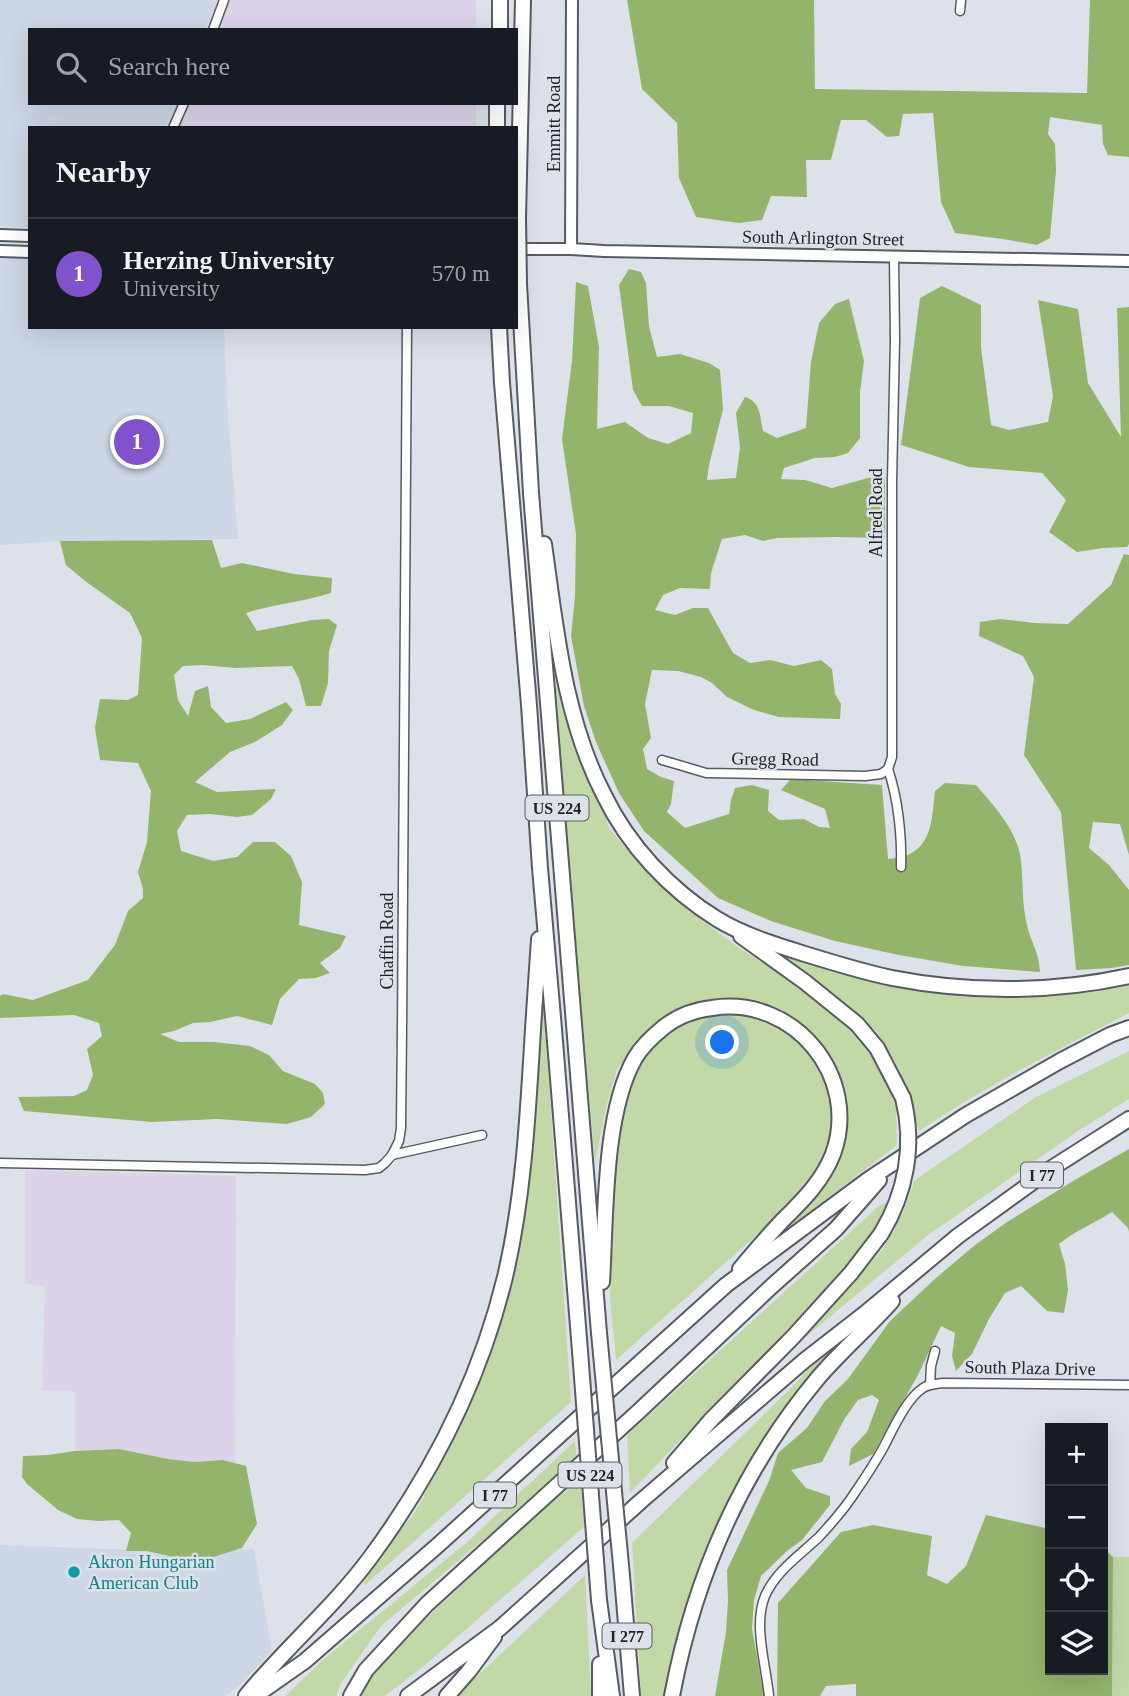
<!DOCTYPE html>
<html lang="en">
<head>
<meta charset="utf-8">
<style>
  body { margin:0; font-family:"Times New Roman",serif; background:#242831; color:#f1f3f6 }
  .controls { position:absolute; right:21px; bottom:21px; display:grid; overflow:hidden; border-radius:0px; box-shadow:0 7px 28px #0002 }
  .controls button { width:63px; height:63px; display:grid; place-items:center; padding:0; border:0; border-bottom:2px solid #363941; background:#171b24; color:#f1f3f6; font:35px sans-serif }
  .you { position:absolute; left:723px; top:1043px; width:24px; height:24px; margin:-18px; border:5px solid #fff; border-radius:50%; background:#1a73e8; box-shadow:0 0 0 10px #1a73e833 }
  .badge { display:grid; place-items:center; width:46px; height:46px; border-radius:50%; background:#8052cb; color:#fff; font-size:23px; font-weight:700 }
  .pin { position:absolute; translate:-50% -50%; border:4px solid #fff; box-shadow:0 2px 7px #0006 }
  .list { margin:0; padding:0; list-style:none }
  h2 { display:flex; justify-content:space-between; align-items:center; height:91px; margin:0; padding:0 28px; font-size:30px }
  h2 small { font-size:23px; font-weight:400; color:#9ea1a6 }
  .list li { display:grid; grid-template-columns:46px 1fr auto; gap:21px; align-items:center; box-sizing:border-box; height:112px; padding:0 28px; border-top:2px solid #363941 }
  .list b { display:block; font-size:26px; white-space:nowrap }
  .list p { margin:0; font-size:23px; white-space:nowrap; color:#9ea1a6 }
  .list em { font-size:23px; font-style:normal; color:#9ea1a6 }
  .icon { flex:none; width:38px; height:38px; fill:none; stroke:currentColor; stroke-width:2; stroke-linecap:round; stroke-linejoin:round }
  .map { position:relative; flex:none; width:1129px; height:1696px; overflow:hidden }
  .search { position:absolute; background:#171b24; box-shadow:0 7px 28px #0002; left:28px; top:28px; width:490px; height:77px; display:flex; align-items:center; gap:18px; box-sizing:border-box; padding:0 24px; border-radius:0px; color:#9ea1a6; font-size:26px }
  .panel { position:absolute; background:#171b24; box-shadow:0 7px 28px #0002; left:28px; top:126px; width:490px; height:203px; border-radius:0px }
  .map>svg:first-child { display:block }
</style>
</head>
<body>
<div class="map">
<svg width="1129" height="1696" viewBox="0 0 1129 1696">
  <rect width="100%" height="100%" fill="#dde2ea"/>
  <g fill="#cdd7e5">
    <path d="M0,0H210L213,13L205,30H30V103H179L165,128H30V228L0,226Z"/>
    <path d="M0,255L30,258V327H224L228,417L238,539L60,541L0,545Z"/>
    <path d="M0,1545L189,1552L254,1549L272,1651L241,1684L225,1696H0Z"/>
  </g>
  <g fill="#dcd3e8">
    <path d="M210,0H476V30H216Z"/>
    <path d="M190,103H476V128H179Z"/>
    <path d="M25,1170L236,1176L235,1463L223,1460L195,1462L168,1459L119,1449L75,1451V1391L42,1390L45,1287L25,1283Z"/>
  </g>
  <g fill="#c2d9a7">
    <path d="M562,686L609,828L652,878L689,911L742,950L789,978L863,1039L884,1070L896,1109L897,1145L791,1226L789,1222L841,1144L821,1051L765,1007L687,1010L655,1024L636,1044L617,1069L607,1104L595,1163L554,688Z"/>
    <path d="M774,950L887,983L1129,982V1013C1058,1050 985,1086 919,1131L900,1071L877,1032L844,1003L770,952Z"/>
    <path d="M543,994L571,1402L365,1585L362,1578L413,1515L423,1498L485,1358L512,1269L539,999Z"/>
    <path d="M705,1013H750L796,1034L824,1072L832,1098L831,1134L816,1177L796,1200L616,1360L610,1299L614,1187L623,1106L634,1071L649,1048L670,1028Z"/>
    <path d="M1129,1051V1099L1081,1129L928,1235L790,1350L883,1249L905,1208L915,1180L1036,1097Z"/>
    <path d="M889,1201L866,1243L816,1306L696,1424L630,1493L627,1435L879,1206Z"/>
    <path d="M822,1355H833L709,1554L669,1696H641L632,1543L788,1391Z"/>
    <path d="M575,1441L577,1461L381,1626L341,1683L336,1696H285L324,1659L466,1543Z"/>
    <path d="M580,1480L585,1526L425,1665L385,1696H357L373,1668L551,1502Z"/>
    <path d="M1113,1557H1129V1696H1112Z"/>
    <path d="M585,1575L591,1696H456Z"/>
  </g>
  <g fill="#94b46c">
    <path d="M627,0H814L815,89L1087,93L1090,0H1129V157L1108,155L1103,144L1102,125L1050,117L1048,134L1055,144L1056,171L1050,238L1037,245L1003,239L955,233L941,202L933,113L903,114L899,136L887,137L866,120H841L831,160H806L807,197L771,196L762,220L739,223L696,217L679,178L677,123L642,89Z"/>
    <path d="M629,269L641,272L646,283L649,326L657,357L680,354L709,363L720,370L723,409L709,465L707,480L736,478L740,447L736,413L745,397C761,402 760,417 763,431L777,438L806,428L811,362L819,323L835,304L849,299L864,361L860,392V438L848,453L835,457L815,458L784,468L781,479L805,480L832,488L868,478L885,477V538L836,537L777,538L763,541L745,535L722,539L711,573L710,589L680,588L663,595L655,610L675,615L693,608H708L733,653L750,663L770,660L794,666L821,660L832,669L835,694L841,704L840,719L779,717L754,710L727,697L712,683L701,677L678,671L652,670L645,704L651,738L643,749L647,769L661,777L674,781L671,804L667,812L685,828L729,814L731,800L735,788L752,785L769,790L768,811L779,820L804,819L819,827L830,828L825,809L781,790L791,779L882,785L888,859C893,858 900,858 905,856C933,846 932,816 935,791L945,783L976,785C994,806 1014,827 1020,854C1024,877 1021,902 1027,925C1031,943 1039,951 1040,972L963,966L899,955L835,941L771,921L718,898L644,831L619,793L596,742L584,706L571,636L575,596L576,534L562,439L572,361L576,282L588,286L599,347L597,429L625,422L648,438L668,444L691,433L693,413L669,406H642L633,390L619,285Z"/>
    <path d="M942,286L981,305V347L991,425L1009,430L1048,422L1053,396L1038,300L1078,309L1088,383L1121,437L1117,308L1129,307V544L1127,547L1103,548L1077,552L1049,532L1066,500L1042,473L969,467L901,445L920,298Z"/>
    <path d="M212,540L221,568L242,563L294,574L332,578L331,593C303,602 274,604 246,613L257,631L312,620L329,619L337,625L329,651L328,683L321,706H306L299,679L292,666L236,668L202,665L183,666L174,675L178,700L188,716L195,691L208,686L211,707L226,723L250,719L286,702L293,710L282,725L255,742L230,752L195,782L217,792L276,789L271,799L252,815L237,817L210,814L187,815L177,831L181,851L213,861L237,857L253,842H275L291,856L302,882L299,925L346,936L340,948L320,963L330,973L316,978L299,979L280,999L272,1025L237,1016L210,1022L193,1023L174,1031L160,1034L179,1042H214L250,1046L269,1055L283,1071L315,1084L323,1093L325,1104L311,1117L287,1124L217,1119L152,1122L24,1111L18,1097L74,1096L87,1090L93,1075L87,1049L102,1036L99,1023L74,1015L0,1018V996L3,994L33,1000L88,980L115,945L128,911L143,898V889L138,872L147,842L151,791L138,763L100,760L95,728L100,699L128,700L138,695L142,638L130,613L85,581L66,565L60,541Z"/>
    <path d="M1124,554L1129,555V855L1120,824L1093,822L1089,848L1109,865L1129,890V965L1112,968L1076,970L1061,812L1024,755L1034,677L1023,656L979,636L980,622L1000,619L1035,623L1068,624L1111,585Z"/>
    <path d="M1129,1149V1232L1128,1228L1112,1212C1095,1223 1075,1231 1059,1244L1065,1264L1068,1290L1064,1313L1047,1311L1021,1286L1005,1293L989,1319L972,1354L956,1371L952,1356L955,1333L941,1326L918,1375L873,1454L849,1466L851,1449L867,1432L879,1400L872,1395L858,1400L845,1418L822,1462L791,1470L806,1488L830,1496V1505L802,1540L787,1551L761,1576L754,1600L752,1629L764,1696H715L726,1632L728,1601L727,1570L769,1481L778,1453L807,1428L825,1401L848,1379L890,1321L936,1278L975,1245L1007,1222L1073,1181Z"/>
    <path d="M119,1449L168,1459L195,1462L223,1460L246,1466L257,1524L242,1548L197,1562L147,1551H126L131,1533L119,1520L98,1521L77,1519L58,1510L27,1484L22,1477L23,1456L48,1455L75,1451Z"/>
    <path d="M986,1515L1050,1529V1670H1103V1548L1113,1557L1112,1696H856V1684L826,1686L820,1696H777L778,1603L841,1532L873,1525L932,1536L927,1575L947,1584L966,1566Z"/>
  </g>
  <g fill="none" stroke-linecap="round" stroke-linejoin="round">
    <g stroke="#575b62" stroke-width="11">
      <g id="street">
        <path d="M960,11L961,0"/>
        <path d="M213,30L224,0"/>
        <path d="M173,128L184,103"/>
        <path d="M662,760L706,773L865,776L881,774L888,769"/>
        <path d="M888,769L892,757V481L895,340L894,257"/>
        <path d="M888,769C898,798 902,836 901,867"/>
        <path d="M392,1155L482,1135"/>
        <path d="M0,1163L365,1170L379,1168L385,1163L392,1155L399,1141L401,1128L402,1027L407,327"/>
        <path d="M930,1385L931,1366L935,1351"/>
        <path d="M769,1696C766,1665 753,1625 765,1596C776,1571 800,1555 819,1537C832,1523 846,1507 856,1491C865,1478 874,1464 882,1450C892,1432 905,1400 923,1388C929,1384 936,1384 943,1383L1129,1385"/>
      </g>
    </g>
    <g stroke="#575b62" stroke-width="14">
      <g id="secondary">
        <path d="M0,235L30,236"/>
        <path d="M516,249H571L604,251L1129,261"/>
        <path d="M571,249L572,0"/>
        <path d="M0,251L30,252"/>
      </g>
    </g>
    <g stroke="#575b62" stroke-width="18">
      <g id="highway">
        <path d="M500,30V0"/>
        <path d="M497,128V103"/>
        <path d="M518,218L523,0"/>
        <path d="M519,284L531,493L599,1333"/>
        <path d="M499,327L502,383L529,705L540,868L554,1029L580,1351"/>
        <path d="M544,544C556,629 564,718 604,795C628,845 670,890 717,919C743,935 776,945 805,954C834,963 863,972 892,978C969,993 1052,993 1129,976"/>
        <path d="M741,936L805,982L857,1024L877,1048L903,1098"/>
        <path d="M602,1282C606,1218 603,1114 635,1058C642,1046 653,1036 664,1027C678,1016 694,1010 712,1008C794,995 861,1077 833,1154C822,1182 802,1201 782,1221C767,1237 753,1253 740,1269"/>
        <path d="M674,1463L710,1421L794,1336L851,1273L881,1234"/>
        <path d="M622,1576L632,1696"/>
        <path d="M599,1600L612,1696"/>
        <path d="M246,1696C285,1648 333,1608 370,1558C433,1473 480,1380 505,1277C524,1196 528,1112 533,1029C535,999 537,969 539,939"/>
        <path d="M255,1696L305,1661L437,1546L726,1285L869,1179L966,1115L1060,1061L1110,1035L1129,1028"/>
        <path d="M351,1696L366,1670L427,1604L637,1413L772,1286L836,1229L879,1180"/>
        <path d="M408,1696L500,1628L641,1501L805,1360L868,1311L958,1236L1052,1168L1129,1119"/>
        <path d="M447,1696L469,1671L494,1637"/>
        <path d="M600,1696V1664"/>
        <path d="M672,1696C694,1579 741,1470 818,1378C841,1351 868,1328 892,1301"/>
      </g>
    </g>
    <use href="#street" stroke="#fff" stroke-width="8"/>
    <use href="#secondary" stroke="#fff" stroke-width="10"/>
    <use href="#highway" stroke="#fff" stroke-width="14"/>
    <g stroke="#575b62" stroke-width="18" stroke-linecap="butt">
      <g id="highway-bridge">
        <path d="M518,218L519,284"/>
        <path d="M881,1234C906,1193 915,1145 903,1098"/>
        <path d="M599,1333L622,1576"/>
        <path d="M580,1351L599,1600"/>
      </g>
    </g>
    <use href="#highway-bridge" stroke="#fff" stroke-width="14"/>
  </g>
  <circle fill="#0f9aa8" stroke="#dde2ea" stroke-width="2.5" cx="74" cy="1572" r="7"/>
  <g text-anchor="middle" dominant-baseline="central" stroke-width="5" stroke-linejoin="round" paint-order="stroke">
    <g fill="#dde2ea" stroke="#595c61" stroke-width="2">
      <rect x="525.5" y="795.5" width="63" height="25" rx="5"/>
      <rect x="1021" y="1162.5" width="42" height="25" rx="5"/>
      <rect x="558.5" y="1462.5" width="63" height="25" rx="5"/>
      <rect x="474" y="1482.5" width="42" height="25" rx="5"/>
      <rect x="602.5" y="1623.5" width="49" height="25" rx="5"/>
    </g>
    <g font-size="16" font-weight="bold" fill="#212326">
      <text x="557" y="808">US 224</text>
      <text x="1042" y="1175">I 77</text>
      <text x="590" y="1475">US 224</text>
      <text x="495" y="1495">I 77</text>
      <text x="627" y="1636">I 277</text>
    </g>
    <g font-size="18" fill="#212326" stroke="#dde2ea">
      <text transform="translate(554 124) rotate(-90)">Emmitt Road</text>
      <text transform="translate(823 238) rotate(1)">South Arlington Street</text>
      <text transform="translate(876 513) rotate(-90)">Alfred Road</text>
      <text transform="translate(775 759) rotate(1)">Gregg Road</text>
      <text transform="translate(387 941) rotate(-90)">Chaffin Road</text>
      <text transform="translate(1030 1368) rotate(1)">South Plaza Drive</text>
    </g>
    <g font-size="18" fill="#0d838f" stroke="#dde2ea" text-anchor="start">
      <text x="88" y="1562">Akron Hungarian<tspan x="88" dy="21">American Club</tspan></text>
    </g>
  </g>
</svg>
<div class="controls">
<button>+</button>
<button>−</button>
<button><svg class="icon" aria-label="locate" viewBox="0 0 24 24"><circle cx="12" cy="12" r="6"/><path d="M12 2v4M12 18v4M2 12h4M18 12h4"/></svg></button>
<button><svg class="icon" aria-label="layers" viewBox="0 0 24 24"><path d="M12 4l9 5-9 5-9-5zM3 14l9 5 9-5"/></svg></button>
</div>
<div class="you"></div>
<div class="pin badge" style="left:137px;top:442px">1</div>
<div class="search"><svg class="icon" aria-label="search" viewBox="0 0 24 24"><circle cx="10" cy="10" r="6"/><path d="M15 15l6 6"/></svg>Search here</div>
<section class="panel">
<h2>Nearby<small></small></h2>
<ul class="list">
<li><span class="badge">1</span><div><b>Herzing University</b><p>University</p></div><em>570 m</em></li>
</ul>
</section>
</div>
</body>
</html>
